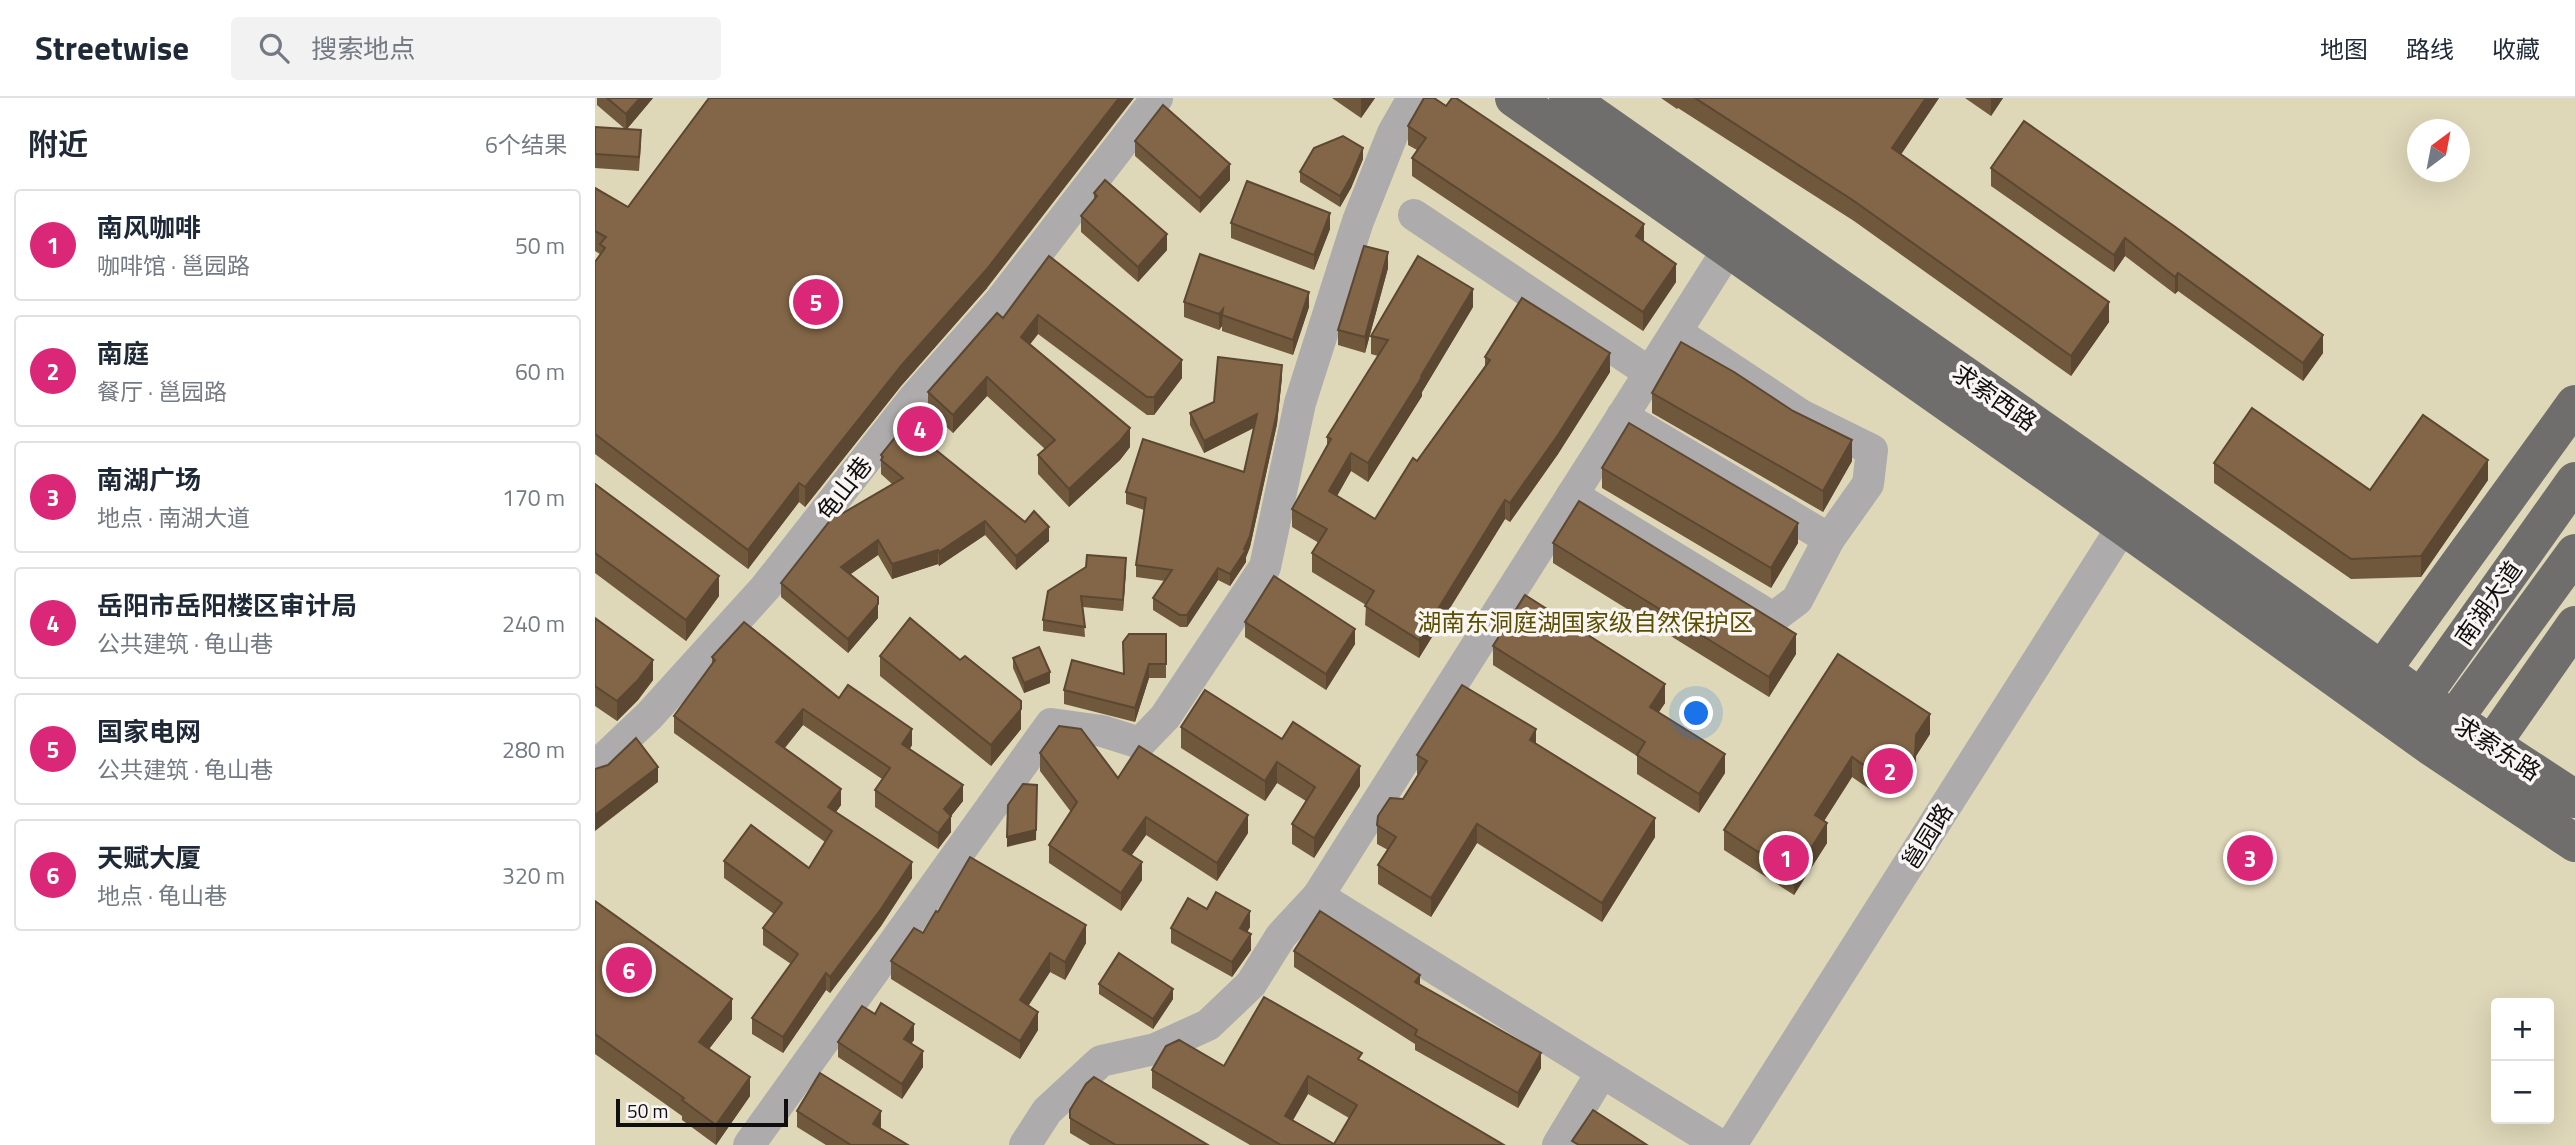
<!DOCTYPE html>
<html lang="zh">
<head>
<meta charset="utf-8">
<style>
  body { margin:0; font-family:"Titillium Web","Noto Sans SC",sans-serif; background:#f2f2f3; color:#1f2937 }
  .controls { position:absolute; right:21px; bottom:21px; display:grid; overflow:hidden; border-radius:7px; box-shadow:0 7px 28px #0002 }
  .controls button { width:63px; height:63px; display:grid; place-items:center; padding:0; border:0; border-bottom:2px solid #e0e1e3; background:#fff; color:#1f2937; font:35px sans-serif }
  .compass { position:absolute; left:1812px; top:21px; width:63px; height:63px; border-radius:50%; background:#fff; box-shadow:0 7px 28px #0002; rotate:32deg }
  .scale { position:absolute; left:21px; bottom:18px; width:172px; box-sizing:border-box; padding-left:7px; border:4px solid #100e0e; border-top:0; font-size:19px; line-height:24px; white-space:nowrap; color:#100e0e; -webkit-text-stroke:5px #f9f5f3; paint-order:stroke }
  .you { position:absolute; left:1102px; top:616px; width:24px; height:24px; margin:-18px; border:5px solid #fff; border-radius:50%; background:#1a73e8; box-shadow:0 0 0 10px #1a73e833 }
  .badge { display:grid; place-items:center; width:46px; height:46px; border-radius:50%; background:#db2777; color:#fff; font-size:23px; font-weight:700 }
  .pin { position:absolute; translate:-50% -50%; border:4px solid #fff; box-shadow:0 2px 7px #0006 }
  .list { margin:0; padding:0; list-style:none }
  h2 { display:flex; justify-content:space-between; align-items:center; height:91px; margin:0; padding:0 28px; font-size:30px }
  h2 small { font-size:23px; font-weight:400; color:#747a83 }
  .list li { display:grid; grid-template-columns:46px 1fr auto; gap:21px; align-items:center; box-sizing:border-box; height:112px; margin:0 14px 14px; padding:0 14px; border:2px solid #e0e1e3; border-radius:7px }
  .list b { display:block; font-size:26px; white-space:nowrap }
  .list p { margin:0; font-size:23px; white-space:nowrap; color:#747a83 }
  .list em { font-size:23px; font-style:normal; color:#747a83 }
  .icon { flex:none; width:38px; height:38px; fill:none; stroke:currentColor; stroke-width:2; stroke-linecap:round; stroke-linejoin:round }
  .map { position:relative; flex:none; width:1980px; height:1047px; overflow:hidden }
  header { display:flex; align-items:center; gap:42px; box-sizing:border-box; height:98px; padding:0 35px; background:#fff; border-bottom:2px solid #e0e1e3 }
  header strong { font-size:33px }
  nav { display:flex; gap:38px; margin-inline-start:auto; font-size:24px }
  .search { width:490px; height:63px; background:#f2f2f3; display:flex; align-items:center; gap:18px; box-sizing:border-box; padding:0 24px; border-radius:7px; color:#747a83; font-size:26px }
  main { display:flex }
  aside { flex:1; background:#fff }
  .map>svg:first-child { display:block }
</style>
</head>
<body>
<header>
<strong>Streetwise</strong>
<div class="search"><svg class="icon" aria-label="search" viewBox="0 0 24 24"><circle cx="10" cy="10" r="6"/><path d="M15 15l6 6"/></svg>搜索地点</div>
<nav><a>地图</a><a>路线</a><a>收藏</a></nav>
</header>
<main>
<aside>
<h2>附近<small>6个结果</small></h2>
<ul class="list">
<li><span class="badge">1</span><div><b>南风咖啡</b><p>咖啡馆 · 邕园路</p></div><em>50 m</em></li>
<li><span class="badge">2</span><div><b>南庭</b><p>餐厅 · 邕园路</p></div><em>60 m</em></li>
<li><span class="badge">3</span><div><b>南湖广场</b><p>地点 · 南湖大道</p></div><em>170 m</em></li>
<li><span class="badge">4</span><div><b>岳阳市岳阳楼区审计局</b><p>公共建筑 · 龟山巷</p></div><em>240 m</em></li>
<li><span class="badge">5</span><div><b>国家电网</b><p>公共建筑 · 龟山巷</p></div><em>280 m</em></li>
<li><span class="badge">6</span><div><b>天赋大厦</b><p>地点 · 龟山巷</p></div><em>320 m</em></li>
</ul>
</aside>
<div class="map">
<svg width="1980" height="1047" viewBox="0 0 1980 1047">
  <rect width="100%" height="100%" fill="#f9f5f3"/>
  <path fill="#ded7b8" fill-rule="evenodd" d="M0,0H1980V1047H0ZM1822,32H1864V74H1822ZM1901,905H1954V1021H1901Z"/>
  <g fill="none" stroke-linecap="round" stroke-linejoin="round">
    <g stroke="#adabab" stroke-width="32">
      <path d="M819,117L1055,275"/>
      <path d="M1027,318L1234,441"/>
      <path d="M977,397L1178,520L1202,502L1234,441L1273,386L1277,352L1206,317L1081,234"/>
      <path d="M0,669L54,618L170,490L320,299L406,202L562,0"/>
      <path d="M154,1047L456,626L507,633L545,645L570,619L670,469L705,305L763,123L798,35L818,0"/>
      <path d="M430,1047L452,1013L506,963L560,951L613,927L656,886L686,838L723,798"/>
      <path d="M963,1047L1007,974"/>
      <path d="M1125,1047L723,798L1134,150"/>
      <path d="M1136,1047L1528,428"/>
    </g>
    <g stroke="#706d6d" stroke-width="38">
      <path d="M919,0L1528,428L1838,650L1980,745"/>
      <path d="M973,0L1538,395L1826,600L1980,701"/>
      <path d="M1787,572L1980,306"/>
      <path d="M1811,621L1980,383"/>
      <path d="M1845,640L1980,455"/>
      <path d="M1897,646L1980,527"/>
    </g>
  </g>
  <g fill="#70583d" fill-rule="evenodd">
    <path d="M2,0H58L32,31L46,46L44,73L0,70V29L30,31L2,7Z"/>
    <path d="M737,0H780L766,20Z"/>
    <path d="M1066,0H1344L1306,56L1514,224L1476,278L1259,123L1083,10L1082,11Z"/>
    <path d="M1370,0H1408L1396,18Z"/>
    <path d="M1429,23L1728,255L1708,283L1583,193L1580,196L1530,158L1519,174L1396,88V70Z"/>
    <path d="M813,28L1049,143L1081,184L1048,233L817,78V60L822,52L813,47Z"/>
    <path d="M540,43L635,82L605,115L540,58Z"/>
    <path d="M768,61L756,90L745,109L705,84V74Z"/>
    <path d="M0,90L33,109L392,190L306,288L210,409L204,404L153,471L0,356V164L5,156L0,153Z"/>
    <path d="M499,95L572,152L543,184L486,134V118L499,101Z"/>
    <path d="M636,125L735,131L719,172L636,140Z"/>
    <path d="M454,158L587,280L559,317H552L443,236L435,246L535,349L525,362L474,409L443,376V357L450,351L392,298L358,335L333,312V294L408,220Z"/>
    <path d="M793,170L770,255L743,247V232Z"/>
    <path d="M589,204L714,209L698,257L627,233V228L624,232L589,219Z"/>
    <path d="M878,209L827,294V298L773,384L756,373L742,398L780,421L890,268V259L1015,274L963,356L915,424L910,421L824,560L770,527L771,507L717,474V455L724,445L697,429V411L732,348V339L783,258L776,256V238Z"/>
    <path d="M687,279L682,326L655,449L651,459V464L635,488L623,482L592,529H585L558,512V500L570,483L541,479V467L549,412L531,406V394L649,374L659,330L609,355L595,327V315Z"/>
    <path d="M1057,295L1257,363L1228,414L1057,315Z"/>
    <path d="M286,357L454,443L421,472L390,437L344,468L343,466L297,481L283,457L255,476L283,520L253,555L186,499V485L243,418L297,386L286,376Z"/>
    <path d="M1619,365L1775,392L1893,382L1826,479L1756,481L1619,385Z"/>
    <path d="M1007,370L1203,445L1176,490L1007,390Z"/>
    <path d="M0,386L124,498L91,543L0,475Z"/>
    <path d="M958,445L1201,556L1174,599L958,465Z"/>
    <path d="M531,471L528,513L488,509L490,539L448,533V522Z"/>
    <path d="M0,520L58,582L43,602L22,623L0,608Z"/>
    <path d="M650,524L760,546L731,592L650,539Z"/>
    <path d="M571,536V580H554L540,624L469,606V592L529,576Z"/>
    <path d="M898,548L1070,605L1064,614L1130,675L1104,715L1042,676V658L898,567Z"/>
    <path d="M1243,556L1335,636L1321,658L1320,678L1303,698L1283,697L1257,679L1229,723L1232,745L1199,797L1129,752V732Z"/>
    <path d="M285,558L426,631L396,668L285,578Z"/>
    <path d="M117,559L244,600L317,647L315,651L368,703L356,718V734L343,751L280,709V692L287,681L208,627L190,650L246,707L241,714L317,780L286,828L235,895L231,892L188,955L157,936V920L196,866L168,847V830L179,816L129,780V763L214,770L230,744L79,635V618L117,566Z"/>
    <path d="M418,560L455,585L429,595L418,570Z"/>
    <path d="M586,629L687,641L765,688L719,760L697,746V726L711,703L682,685L670,703L586,650Z"/>
    <path d="M941,646L1060,739L1007,824L882,745L836,819L783,786V767L793,752L782,746V727L808,701L824,676H822V657Z"/>
    <path d="M445,655L523,680L653,735L622,783L551,737L537,757L547,782L526,813L454,765V747L476,714L445,673Z"/>
    <path d="M0,803L137,921L114,951L155,998L121,1047L87,1022V1018L0,956Z"/>
    <path d="M612,811L655,829L652,834L656,852L637,879L576,845V830Z"/>
    <path d="M343,814L491,845L470,882L455,874L433,908L443,932L425,961L296,881V863L328,835Z"/>
    <path d="M699,853L825,887L946,970L923,1010L820,952V946L699,869Z"/>
    <path d="M504,886L578,901L558,931L504,896Z"/>
    <path d="M319,942L316,946L328,969L307,1001L243,959V944Z"/>
    <path d="M767,962L909,1047H655L557,990V972ZM713,996L754,1020L739,1046L698,1022Z"/>
    <path d="M475,1012L613,1047H495L475,1035Z"/>
    <path d="M202,1013L286,1029L285,1031L313,1047H231L202,1029Z"/>
  </g>
  <g fill="#5b4732">
    <path d="M45,0H58L31,32V16Z"/>
    <path d="M524,0H539L392,190L306,288L210,409V389L306,268Z"/>
    <path d="M766,0H780L766,20Z"/>
    <path d="M1331,0H1344L1297,70V50Z"/>
    <path d="M1396,0H1408L1396,18Z"/>
    <path d="M768,50V61L756,90L745,109V98Z"/>
    <path d="M635,66V82L605,115V100Z"/>
    <path d="M735,115V131L719,172V157Z"/>
    <path d="M1049,126V145L1041,138Z"/>
    <path d="M572,136V152L543,184V169Z"/>
    <path d="M1530,140V158L1519,174V157Z"/>
    <path d="M793,154V170L770,255V239Z"/>
    <path d="M1081,166V184L1048,233V214Z"/>
    <path d="M1583,175V193L1580,196V179Z"/>
    <path d="M878,191V209L827,294V298L773,384V365Z"/>
    <path d="M714,194V209L698,257V242Z"/>
    <path d="M1514,204V224L1476,278V258Z"/>
    <path d="M628,211L627,228L624,232V216Z"/>
    <path d="M443,217V236L426,258V239Z"/>
    <path d="M1728,237V255L1708,283V265Z"/>
    <path d="M1015,255V274L963,356L915,424V405Z"/>
    <path d="M587,262V280L559,317V299Z"/>
    <path d="M687,267V279L682,326L655,449L651,459V464L635,488V476Z"/>
    <path d="M392,279V298L358,335V317Z"/>
    <path d="M662,316V328L609,355V343Z"/>
    <path d="M535,330V349L525,362L474,409V391Z"/>
    <path d="M1257,342V363L1228,414V393Z"/>
    <path d="M756,355V373L734,412V393Z"/>
    <path d="M1893,362V382L1826,479V458Z"/>
    <path d="M204,385V404L153,471V452Z"/>
    <path d="M910,402V421L824,560V542Z"/>
    <path d="M390,423V437L344,468V454Z"/>
    <path d="M1203,425V445L1176,490V470Z"/>
    <path d="M454,429V443L421,472V458Z"/>
    <path d="M283,442V457L246,483V469Z"/>
    <path d="M343,452V466L297,481V466Z"/>
    <path d="M531,460V471L528,513V502Z"/>
    <path d="M623,470V482L592,529V517Z"/>
    <path d="M124,478V498L91,543V522Z"/>
    <path d="M283,506V520L253,555V541Z"/>
    <path d="M760,531V546L731,592V576Z"/>
    <path d="M1201,536V556L1174,599V579Z"/>
    <path d="M58,562V582L43,602L22,623V603Z"/>
    <path d="M554,566V580L540,624V610Z"/>
    <path d="M455,574V585L429,595V585Z"/>
    <path d="M1070,586V605L1055,627V609Z"/>
    <path d="M208,611V627L181,660V644Z"/>
    <path d="M426,611V631L396,668V647Z"/>
    <path d="M1335,616V636L1321,658L1320,678L1303,698V678L1321,637Z"/>
    <path d="M317,631V647L307,662V646Z"/>
    <path d="M941,631V650L935,642Z"/>
    <path d="M1130,656V675L1104,715V696Z"/>
    <path d="M1257,659V679L1220,737V717Z"/>
    <path d="M682,664V685L670,703V683Z"/>
    <path d="M765,668V688L719,760V740Z"/>
    <path d="M63,669V684L0,733V717Z"/>
    <path d="M368,687V703L356,718V734L343,751V735L349,711Z"/>
    <path d="M442,687L441,742L412,749V739Z"/>
    <path d="M246,691V707L233,725V709Z"/>
    <path d="M653,717V735L622,783V765Z"/>
    <path d="M551,719V737L528,769V752Z"/>
    <path d="M1060,720V739L1007,824V805Z"/>
    <path d="M1232,725V745L1199,797V777Z"/>
    <path d="M882,726V745L836,819V800Z"/>
    <path d="M317,764V780L286,828L235,895V879Z"/>
    <path d="M547,764V782L526,813V795Z"/>
    <path d="M655,813V829L645,846V830Z"/>
    <path d="M491,827V845L470,882V864Z"/>
    <path d="M656,836V852L637,879V864Z"/>
    <path d="M455,855V874L425,921V902Z"/>
    <path d="M231,875V892L188,955V939Z"/>
    <path d="M825,877V892L820,884Z"/>
    <path d="M578,891V901L558,931V921Z"/>
    <path d="M137,901V921L104,964V944Z"/>
    <path d="M443,914V932L425,961V943Z"/>
    <path d="M319,926V942L309,956V941Z"/>
    <path d="M328,953V969L307,1001V986Z"/>
    <path d="M946,955V970L923,1010V995Z"/>
    <path d="M713,978V996L690,1036V1018Z"/>
    <path d="M155,979V998L121,1047V1027Z"/>
    <path d="M286,1013V1029L278,1042V1026Z"/>
  </g>
  <g fill="#826647" stroke="#5b4732" stroke-width="2" fill-rule="evenodd">
    <path d="M12,0H45L31,16Z"/>
    <path d="M114,0H524L392,171L306,268L210,389L204,385L153,452L0,336V164L10,150L5,146L11,139L0,133V90L33,109Z"/>
    <path d="M829,0H839L851,8L857,0H861L1049,126L1041,138L1081,166L1048,214L817,60L831,40L813,28Z"/>
    <path d="M1100,0H1331L1297,50L1514,204L1476,258L1259,103Z"/>
    <path d="M568,7L635,66L605,100L540,43Z"/>
    <path d="M1429,23L1579,128L1728,237L1708,265L1583,175L1580,179L1530,140L1519,157L1396,70Z"/>
    <path d="M0,29L46,32L44,59L0,56Z"/>
    <path d="M748,38L768,50L756,79L745,98L705,74L719,50Z"/>
    <path d="M510,82L572,136L543,169L486,118L502,98L499,95Z"/>
    <path d="M652,83L735,115L719,157L636,125Z"/>
    <path d="M769,148L793,154L770,239L743,232Z"/>
    <path d="M605,156L714,194L698,242L627,217L628,211L624,216L589,204Z"/>
    <path d="M454,158L587,262L559,299H552L443,217L426,239L535,330L525,343L474,391L443,357L460,342L392,279L358,317L333,294L402,215L408,220Z"/>
    <path d="M823,158L878,191L826,278L827,279L773,365L756,355L734,393L780,421L818,360L822,363L895,262L890,259L927,200L1015,255L963,337L915,405L910,402L824,542L770,508L779,493L717,455L732,431L697,411L736,341L732,339L793,242L776,238Z"/>
    <path d="M1086,244L1139,274L1198,313L1257,342L1228,393L1057,295Z"/>
    <path d="M623,259L687,267L682,314L655,438L649,451L651,452L635,476L623,470L592,517H585L558,500L577,472L541,467L551,400L531,394L548,341L649,374L662,316L609,343L595,315L619,304Z"/>
    <path d="M1657,310L1775,392L1828,317L1893,362L1826,458L1756,461L1619,365Z"/>
    <path d="M1034,325L1203,425L1176,470L1007,370Z"/>
    <path d="M310,327L430,424L439,413L454,429L421,458L390,423L344,454L343,452L297,466L283,442L246,469L283,499V506L253,541L186,485L241,415L243,418L308,380L286,362L288,359L286,357Z"/>
    <path d="M0,386L124,478L91,522L0,455Z"/>
    <path d="M984,403L1201,536L1174,579L958,445Z"/>
    <path d="M492,457L531,460L528,502L486,498L490,529L448,522L453,493L491,469Z"/>
    <path d="M679,478L760,531L731,576L650,524Z"/>
    <path d="M930,497L1070,586L1055,609L1130,656L1104,696L1042,657L1050,644L898,548Z"/>
    <path d="M0,520L58,562L43,582L22,603L0,588Z"/>
    <path d="M315,520L365,562L370,558L426,603V611L396,647L285,558Z"/>
    <path d="M149,524L244,600L253,587L317,631L307,646L368,687L349,711L356,718L343,735L280,692L295,670L208,611L181,644L246,691L233,709L317,764L286,811L235,879L231,875L188,939L157,920L203,856L168,830L187,805L129,763L156,727L214,770L237,733L79,618L120,562L117,559Z"/>
    <path d="M534,536H571V566H554L540,610L469,592L477,562L529,576L528,544Z"/>
    <path d="M444,549L455,574L429,585L418,560Z"/>
    <path d="M1243,556L1335,616L1321,637L1320,658L1303,678L1283,677L1257,659L1220,717L1232,725L1199,777L1129,732Z"/>
    <path d="M867,587L941,631L935,642L1060,720L1007,805L882,726L836,800L783,767L801,739L782,727L783,718L795,700L808,701L832,663L822,657Z"/>
    <path d="M610,592L687,641L698,624L765,668L719,740L697,726L720,689L682,664L670,683L586,629Z"/>
    <path d="M464,628L486,631L523,680L544,648L653,717L622,765L551,719L528,752L547,764L526,795L454,747L482,704L445,655Z"/>
    <path d="M41,640L63,669L0,717V671L13,667Z"/>
    <path d="M428,686L442,687L441,732L412,739L413,707Z"/>
    <path d="M375,759L491,827L470,864L455,855L425,902L443,914L425,943L296,863L319,830L328,835L341,813L343,814Z"/>
    <path d="M621,794L655,813L645,830L656,836L637,864L576,830L593,800L612,811Z"/>
    <path d="M0,803L137,901L104,944L155,979L121,1027L87,1002L89,1000L0,936Z"/>
    <path d="M725,813L825,877L820,884L946,955L923,995L820,937L822,932L699,853Z"/>
    <path d="M524,855L578,891L558,921L504,886Z"/>
    <path d="M669,899L767,955L763,961L909,1047H686L557,972L571,948L584,942L629,968ZM713,978L762,1007L739,1046L690,1018Z"/>
    <path d="M286,905L319,926L309,941L328,953L307,986L243,944L267,908L280,916Z"/>
    <path d="M225,975L286,1013L278,1026L313,1047H256L202,1013Z"/>
    <path d="M499,979L613,1047H521L475,1020V1012L491,986Z"/>
    <path d="M998,1012L1052,1047H984L977,1043Z"/>
  </g>
  <g text-anchor="middle" dominant-baseline="central" stroke-width="7" stroke-linejoin="round" paint-order="stroke">
    <g font-size="24" fill="#100e0e" stroke="#f9f5f3">
      <text transform="translate(1400 299) rotate(35)">求索西路</text>
      <text transform="translate(249 390) rotate(-52)">龟山巷</text>
      <text transform="translate(1893 505) rotate(-55)">南湖大道</text>
      <text transform="translate(1903 650) rotate(33)">求索东路</text>
      <text transform="translate(1332 738) rotate(-58)">邕园路</text>
    </g>
    <g font-size="24" fill="#5c4e01" stroke="#f9f5f3">
      <text x="990" y="524">湖南东洞庭湖国家级自然保护区</text>
    </g>
  </g>
</svg>
<div class="controls">
<button>+</button>
<button>−</button>
</div>
<svg class="compass" viewBox="-18 -18 36 36"><path d="M0-13l5 13h-10z" fill="#e53935"/><path d="M0 13l5-13h-10z" fill="#747a83"/></svg>
<div class="scale">50 m</div>
<div class="you"></div>
<div class="pin badge" style="left:1191px;top:760px">1</div>
<div class="pin badge" style="left:1295px;top:673px">2</div>
<div class="pin badge" style="left:1655px;top:760px">3</div>
<div class="pin badge" style="left:325px;top:331px">4</div>
<div class="pin badge" style="left:221px;top:204px">5</div>
<div class="pin badge" style="left:34px;top:872px">6</div>
</div>
</main>
</body>
</html>
